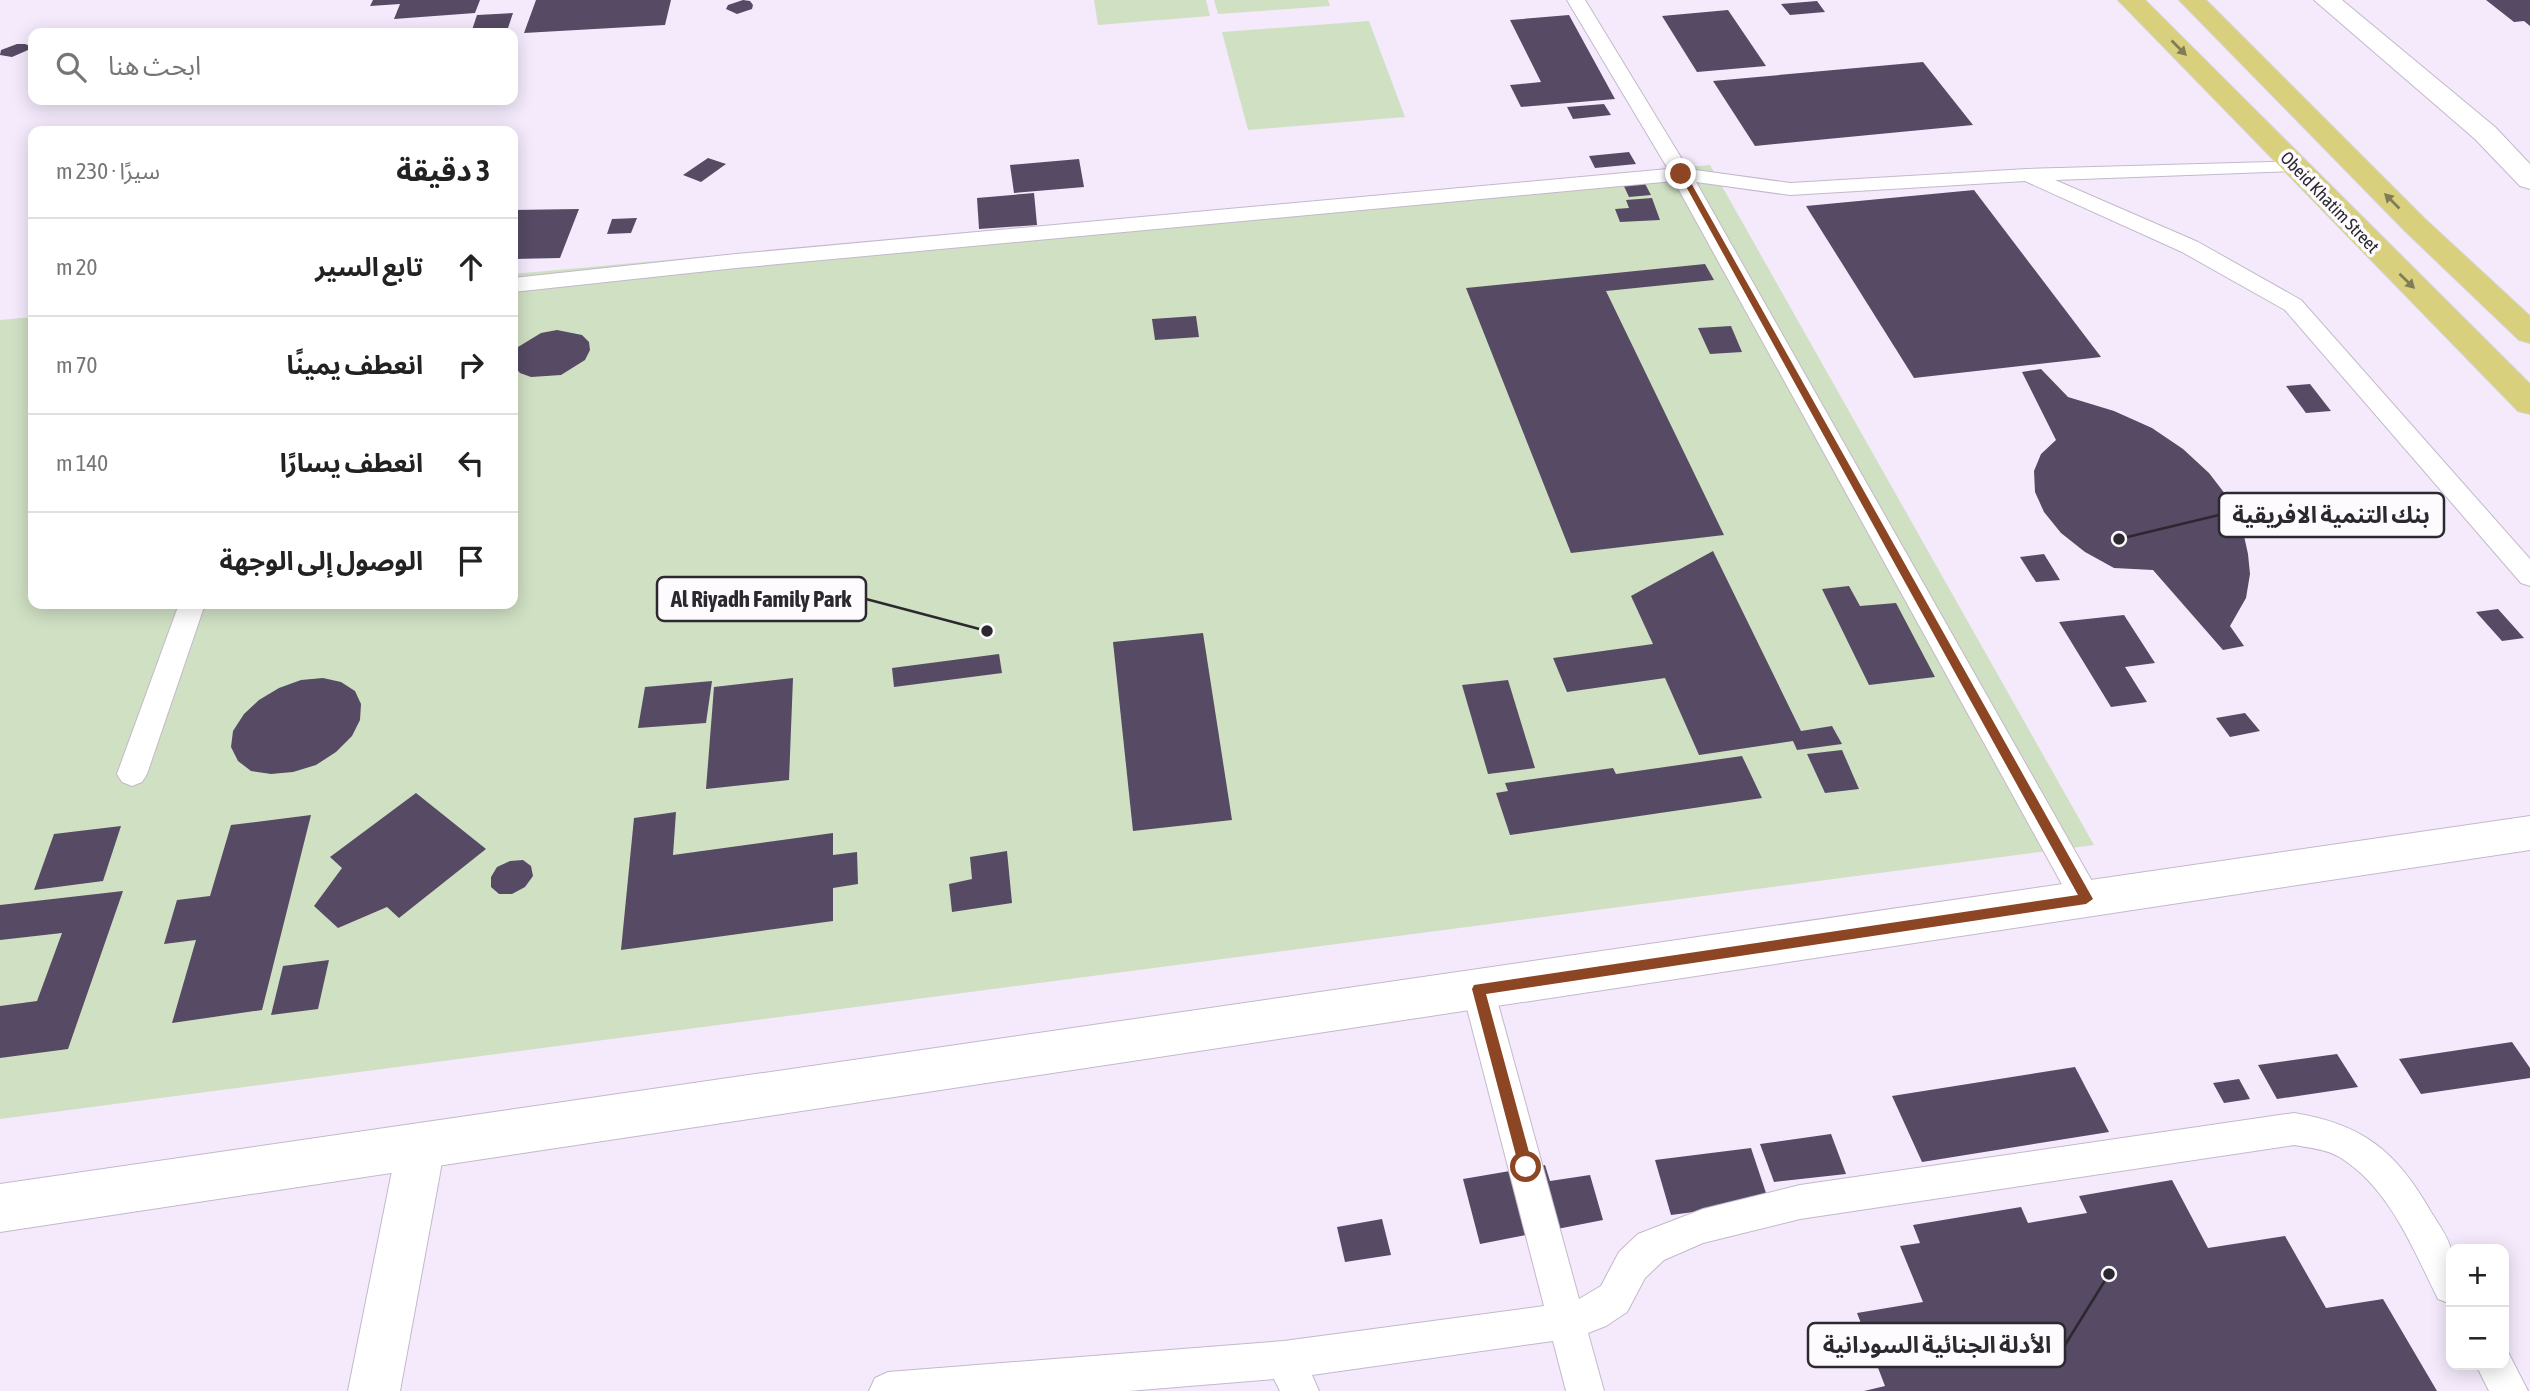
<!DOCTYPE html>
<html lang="ar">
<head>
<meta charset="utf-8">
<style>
  body { margin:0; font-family:"Asap Condensed","Noto Sans Arabic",sans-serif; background:#f2f2f2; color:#222; direction:rtl }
  .controls { position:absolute; right:21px; bottom:21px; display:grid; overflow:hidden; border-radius:14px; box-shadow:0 4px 18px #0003 }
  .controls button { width:63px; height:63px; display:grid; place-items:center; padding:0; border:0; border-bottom:2px solid #e0e0e0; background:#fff; color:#222; font:35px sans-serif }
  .stop { position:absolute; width:21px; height:21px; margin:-16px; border:5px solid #8d4623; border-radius:50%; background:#fff }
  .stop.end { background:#8d4623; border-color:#fff; box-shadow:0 2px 7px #0008 }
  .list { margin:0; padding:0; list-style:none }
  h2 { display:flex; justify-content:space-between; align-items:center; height:91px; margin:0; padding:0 28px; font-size:30px }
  h2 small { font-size:23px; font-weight:400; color:#767676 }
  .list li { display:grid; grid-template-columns:46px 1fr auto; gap:21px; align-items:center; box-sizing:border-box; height:98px; padding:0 28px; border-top:2px solid #e0e0e0 }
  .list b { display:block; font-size:26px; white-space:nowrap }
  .list em { font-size:23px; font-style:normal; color:#767676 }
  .icon { flex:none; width:38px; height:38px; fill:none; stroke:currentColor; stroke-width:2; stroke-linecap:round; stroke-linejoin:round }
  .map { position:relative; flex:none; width:2530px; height:1391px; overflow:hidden; direction:ltr }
  .search { position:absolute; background:#fff; box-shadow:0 4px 18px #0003; left:28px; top:28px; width:490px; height:77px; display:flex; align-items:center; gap:18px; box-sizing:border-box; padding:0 24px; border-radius:14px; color:#767676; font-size:26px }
  .panel { position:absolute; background:#fff; box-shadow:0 4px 18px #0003; left:28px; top:126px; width:490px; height:483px; border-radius:14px; direction:rtl }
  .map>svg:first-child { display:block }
</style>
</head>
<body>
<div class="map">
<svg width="2530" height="1391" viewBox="0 0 2530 1391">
  <rect width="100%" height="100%" fill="#f4eafc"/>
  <g fill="#d0e0c3">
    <path d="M1094,0H1206L1210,16L1098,25Z"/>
    <path d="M1214,0H1328L1330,6L1218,14Z"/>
    <path d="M1369,21L1405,117L1248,130L1222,32Z"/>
    <path d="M1710,165L2094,845L0,1119V320L33,317V604H513V274Z"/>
  </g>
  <g fill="#564a65">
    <path d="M373,0H480L475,13L394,19L400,4L370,6Z"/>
    <path d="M536,0H671L665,25L524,33Z"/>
    <path d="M743,0L750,1L753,5L752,9L737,14L726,9L728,5Z"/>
    <path d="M2486,0H2530V26L2524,21L2514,22Z"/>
    <path d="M1817,1L1825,12L1790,15L1781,4Z"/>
    <path d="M1728,10L1766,66L1697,72L1662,16Z"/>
    <path d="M513,13L508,28L472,30L477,15Z"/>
    <path d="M1569,15L1615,99L1521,107L1510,85L1541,82L1510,20Z"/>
    <path d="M17,44H25L30,46L28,50L12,57L0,55L1,50Z"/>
    <path d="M1923,62L1973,125L1755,146L1713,81Z"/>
    <path d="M1604,104L1611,115L1573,119L1567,107Z"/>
    <path d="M1629,152L1636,164L1595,168L1589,156Z"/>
    <path d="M708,158L726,164L701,182L683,175Z"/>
    <path d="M1079,159L1084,187L1014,193L1010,165Z"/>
    <path d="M1643,180L1651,195L1629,197L1622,182Z"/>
    <path d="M1974,190L2101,357L1914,378L1806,206Z"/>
    <path d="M1034,193L1037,225L979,229L977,198Z"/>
    <path d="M1652,198L1660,220L1620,222L1615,209L1629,208L1626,200Z"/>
    <path d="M579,209L560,258L513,259V210Z"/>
    <path d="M637,218L631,233L607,234L612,219Z"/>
    <path d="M1705,264L1714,280L1606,291L1724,535L1571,553L1466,288Z"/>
    <path d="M1196,316L1199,337L1155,340L1152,319Z"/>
    <path d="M1731,326L1742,352L1710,354L1698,328Z"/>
    <path d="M557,330L582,335L589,342L590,350L585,360L561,375L531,377L520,373L513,365V359L518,347L541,333Z"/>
    <path d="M2041,369L2068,397L2114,411L2152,428L2183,449L2209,473L2229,499L2242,527L2248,554L2250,574L2246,598L2230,626L2244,646L2223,650L2153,570L2114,568L2085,552L2061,533L2044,512L2035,492L2034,471L2041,454L2056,440L2022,372Z"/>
    <path d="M2310,384L2331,411L2306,413L2286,386Z"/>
    <path d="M1713,551L1801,731L1832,726L1842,744L1797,750L1793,741L1699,755L1665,678L1567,692L1553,658L1653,644L1631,596Z"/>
    <path d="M2044,554L2060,580L2036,582L2020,557Z"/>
    <path d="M1849,586L1860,606L1896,603L1935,677L1869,685L1822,589Z"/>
    <path d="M2498,609L2524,638L2502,641L2476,612Z"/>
    <path d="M2124,615L2155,663L2125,667L2147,702L2111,707L2059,622Z"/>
    <path d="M1203,633L1232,820L1133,831L1113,642Z"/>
    <path d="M999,654L1002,673L894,687L892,668Z"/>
    <path d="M323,678L341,682L355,691L361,704L360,720L352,736L336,752L316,765L293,772L271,774L251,771L238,761L231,747L233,731L244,714L259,700L279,688L301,680Z"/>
    <path d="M793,678L789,780L706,789L714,687Z"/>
    <path d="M1508,680L1535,768L1488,774L1462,685Z"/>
    <path d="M712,681L706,723L638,728L645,687Z"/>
    <path d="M2245,713L2260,731L2230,737L2216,718Z"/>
    <path d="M1842,750L1859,789L1825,793L1807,754Z"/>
    <path d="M1742,756L1762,798L1510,835L1496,793L1508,791L1505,783L1613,768L1616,774Z"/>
    <path d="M416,793L486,849L399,918L387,907L338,928L314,906L342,868L330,857Z"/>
    <path d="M676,812L673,855L833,833V855L857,852L858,884L833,888V921L621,950L634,818Z"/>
    <path d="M311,815L262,1010L172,1023L196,940L164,944L177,900L210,896L231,825Z"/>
    <path d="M121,826L103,881L34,890L54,834Z"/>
    <path d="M1007,851L1012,903L952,912L949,884L972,879L970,857Z"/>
    <path d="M523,860L531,866L533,876L525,887L512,894H499L491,887V877L497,867L510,861Z"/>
    <path d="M123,891L68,1049L0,1058V1006L37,1001L62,933L0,940V905Z"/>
    <path d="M329,960L318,1009L271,1015L283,966Z"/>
    <path d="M2512,1042L2530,1068V1078L2421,1094L2399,1059Z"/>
    <path d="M2337,1054L2358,1087L2277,1099L2258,1065Z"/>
    <path d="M2075,1067L2109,1132L1922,1162L1892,1096Z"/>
    <path d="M2239,1079L2250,1099L2224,1103L2213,1083Z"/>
    <path d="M1831,1134L1846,1174L1774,1182L1760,1144Z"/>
    <path d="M1751,1148L1769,1202L1671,1215L1655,1160Z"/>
    <path d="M1545,1165L1550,1181L1590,1175L1603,1220L1480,1244L1463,1179Z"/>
    <path d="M2172,1180L2208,1248L2285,1236L2326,1308L2383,1299L2437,1391H1864L1885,1386L1857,1313L1923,1302L1900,1246L1920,1243L1913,1225L2021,1207L2028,1223L2087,1213L2079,1196Z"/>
    <path d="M1382,1219L1391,1255L1345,1262L1337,1227Z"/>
  </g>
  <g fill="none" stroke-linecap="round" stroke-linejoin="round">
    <g stroke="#c2b9ca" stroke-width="2">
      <g id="service">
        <path d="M1567,0H1585L1688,169L1790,183L2027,169L2302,161L2305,165L2302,169L2295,171L2055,180L2198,242L2301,300L2530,559V586L2521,583L2285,310L2182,252L2025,181L1790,195L1696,182L2097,890L2101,899L2097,908L2086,912L2075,908L1674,181L736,268L513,292V278L736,254L1668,169Z"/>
        <path d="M179,604H205L147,774L142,782L132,786L122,782L117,774Z"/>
        <path d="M1478,975L1489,979L1494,989L1579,1299L1601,1286L1619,1252L1638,1234L1703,1209L1800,1185L2294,1113C2363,1124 2397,1152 2431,1212C2438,1223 2449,1238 2451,1250C2455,1266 2451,1287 2451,1304L2438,1299C2413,1249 2390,1189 2341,1158C2327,1149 2310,1148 2294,1145L1800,1219L1703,1243L1664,1260L1645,1278L1627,1312L1606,1326L1588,1333L1604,1391H1566L1553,1341L1312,1375L1319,1391H1280L1274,1379L1128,1391H869L875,1378L888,1372L1284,1341L1544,1306L1462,989L1467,979Z"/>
        <path d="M2504,1350L2508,1352L2528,1391H2489L2476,1365H2504Z"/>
      </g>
    </g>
    <g stroke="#c2b9ca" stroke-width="2">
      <g id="minor">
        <path d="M2314,0H2342L2495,127L2530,164V189L2520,186L2475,139Z"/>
        <path d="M421,1124L438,1130L445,1146L400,1391H348L397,1146L404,1130Z"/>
      </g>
    </g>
    <g stroke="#c2b9ca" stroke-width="2">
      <path id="tertiary" d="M2530,816V850L0,1232V1184Z"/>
    </g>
    <g stroke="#d5d4d5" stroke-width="2">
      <g id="primary">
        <path d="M2118,0H2145L2530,384V414L2518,411Z"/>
        <path d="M2179,0H2206L2425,219L2530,316V343L2519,340L2405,231Z"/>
      </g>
    </g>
    <use href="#service" fill="#fff" fill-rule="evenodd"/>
    <use href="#minor" fill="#fff" fill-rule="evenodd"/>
    <use href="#tertiary" fill="#fff" fill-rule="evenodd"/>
    <use href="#primary" fill="#d9d07e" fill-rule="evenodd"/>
  </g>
  <defs><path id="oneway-solid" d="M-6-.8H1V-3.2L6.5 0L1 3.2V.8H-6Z" transform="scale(1.75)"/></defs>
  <g fill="#827c56">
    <use href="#oneway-solid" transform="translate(2179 48) rotate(45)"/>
    <use href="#oneway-solid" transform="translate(2392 201) rotate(-135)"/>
    <use href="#oneway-solid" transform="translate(2407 281) rotate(44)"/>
  </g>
  <path fill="#8d4623" d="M1678,172L1686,174L2093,899L2086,904L1486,994L1533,1167L1526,1173L1519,1167L1472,989L1474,985L2078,895Z"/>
  <g text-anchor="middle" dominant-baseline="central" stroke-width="7" stroke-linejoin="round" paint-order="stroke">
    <g font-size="18" fill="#2c282f" stroke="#fdfbfe">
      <text transform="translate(2330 202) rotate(46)">Obeid Khatim Street</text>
    </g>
  </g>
  <path fill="none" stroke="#2c282f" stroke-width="2.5" d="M2119 539L2219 515M987 631L866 599M2109 1274L2065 1345"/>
  <g fill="#2c282f" stroke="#fdfbfe" stroke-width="2.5">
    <circle cx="2119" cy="539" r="7"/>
    <circle cx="987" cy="631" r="7"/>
    <circle cx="2109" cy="1274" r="7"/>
  </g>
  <g fill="#fdfbfe" stroke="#2c282f" stroke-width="2.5">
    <rect x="2219" y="493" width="225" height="44" rx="7"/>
    <rect x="657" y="577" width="209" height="44" rx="7"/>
    <rect x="1808" y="1323" width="257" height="44" rx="7"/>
  </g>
  <g font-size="23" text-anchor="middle" font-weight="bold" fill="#2c282f">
    <text x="2331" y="523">بنك التنمية الافريقية</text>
    <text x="761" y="607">Al Riyadh Family Park</text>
    <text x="1937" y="1353">الأدلة الجنائية السودانية</text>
  </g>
</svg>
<div class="controls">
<button>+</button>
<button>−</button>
</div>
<div class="stop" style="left:1526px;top:1167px"></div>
<div class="stop end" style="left:1681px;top:174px"></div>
<div class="search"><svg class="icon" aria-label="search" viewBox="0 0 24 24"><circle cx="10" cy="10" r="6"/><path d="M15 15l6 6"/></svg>ابحث هنا</div>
<section class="panel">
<h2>3 دقيقة<small>سيرًا · 230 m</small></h2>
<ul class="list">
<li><svg class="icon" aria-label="ahead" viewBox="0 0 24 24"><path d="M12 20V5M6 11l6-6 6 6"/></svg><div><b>تابع السير</b></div><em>20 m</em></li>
<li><svg class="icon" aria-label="right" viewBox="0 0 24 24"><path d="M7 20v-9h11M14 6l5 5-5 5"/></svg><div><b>انعطف يمينًا</b></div><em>70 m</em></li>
<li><svg class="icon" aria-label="left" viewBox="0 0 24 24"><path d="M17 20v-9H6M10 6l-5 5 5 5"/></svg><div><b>انعطف يسارًا</b></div><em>140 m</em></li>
<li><svg class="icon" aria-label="arrive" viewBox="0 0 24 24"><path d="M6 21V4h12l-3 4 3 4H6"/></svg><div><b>الوصول إلى الوجهة</b></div></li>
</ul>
</section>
</div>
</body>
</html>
